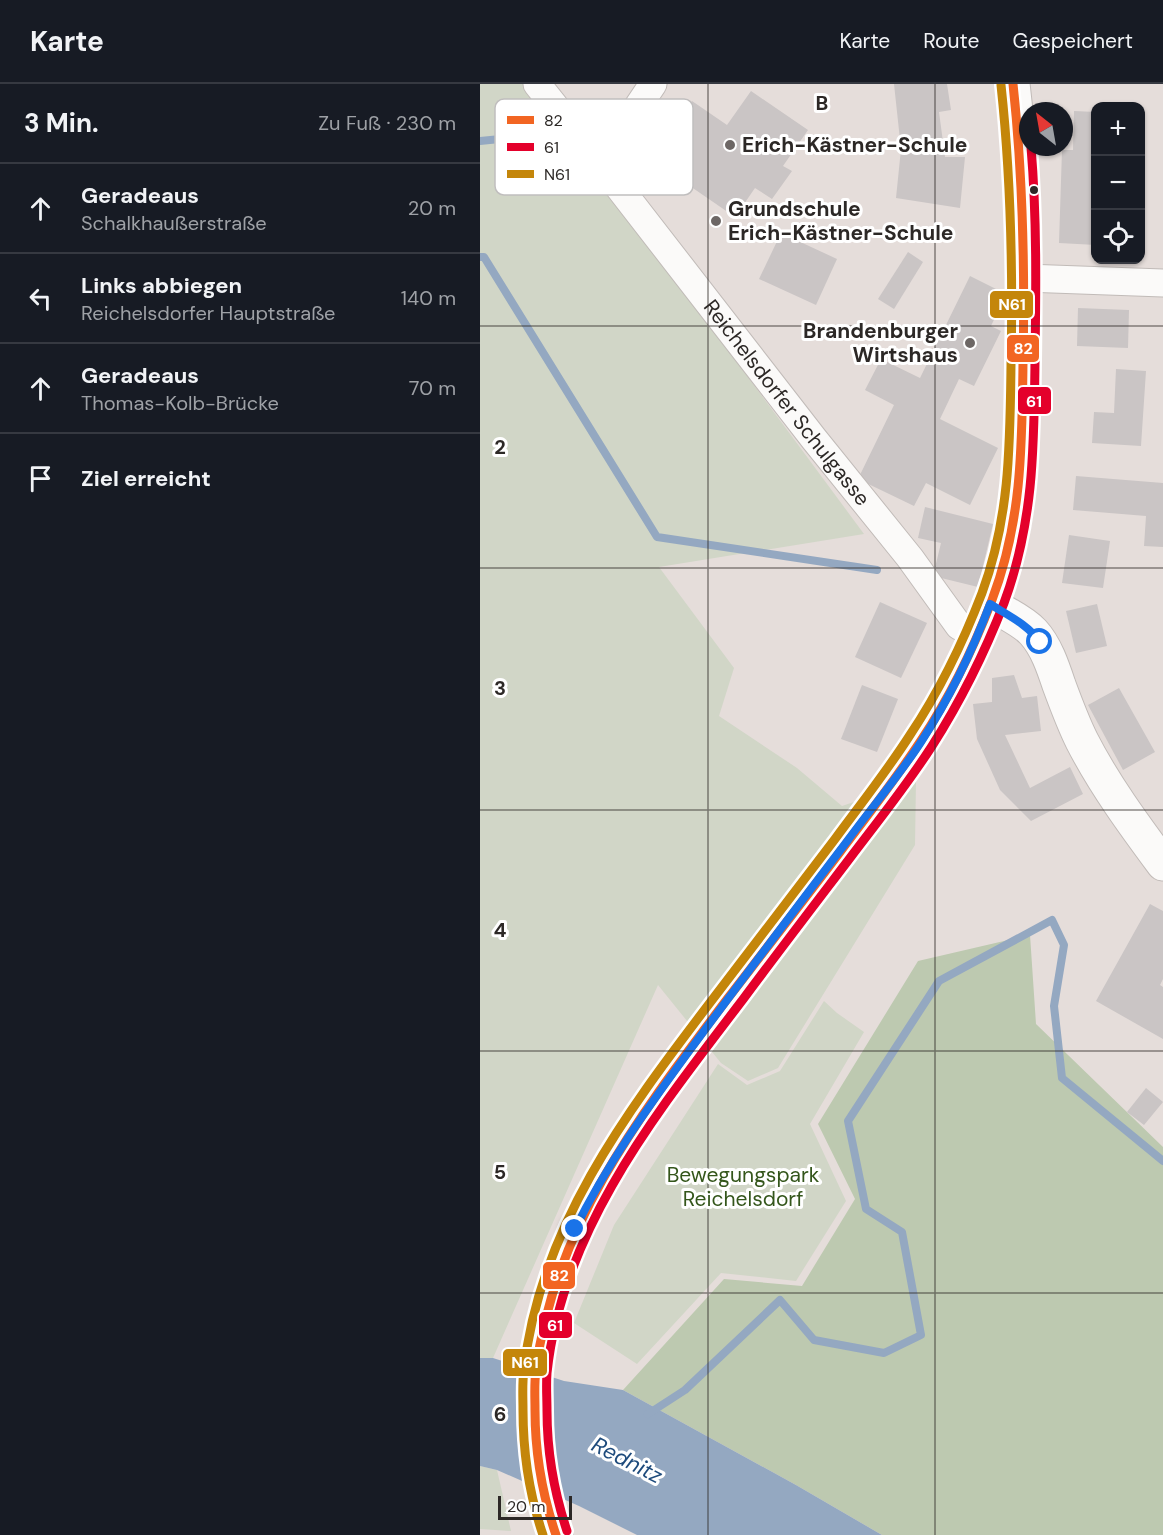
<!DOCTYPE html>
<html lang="de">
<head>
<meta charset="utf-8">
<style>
  body { margin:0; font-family:"DM Sans",sans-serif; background:#242831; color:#f1f3f6 }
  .controls { position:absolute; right:18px; top:18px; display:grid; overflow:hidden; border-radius:12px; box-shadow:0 2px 4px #0004 }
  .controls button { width:54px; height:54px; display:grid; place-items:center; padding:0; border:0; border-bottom:2px solid #363941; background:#171b24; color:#f1f3f6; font:30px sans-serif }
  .compass { position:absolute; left:539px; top:18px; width:54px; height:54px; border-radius:50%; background:#171b24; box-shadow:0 2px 4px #0004; rotate:329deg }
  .scale { position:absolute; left:18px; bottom:15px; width:74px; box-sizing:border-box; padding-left:6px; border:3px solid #2c2826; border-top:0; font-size:16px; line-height:21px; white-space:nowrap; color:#2c2826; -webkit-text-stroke:4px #fff; paint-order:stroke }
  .stop { position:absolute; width:18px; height:18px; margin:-14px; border:4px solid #1a73e8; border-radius:50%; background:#fff }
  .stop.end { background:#1a73e8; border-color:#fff; box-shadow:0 2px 6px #0008 }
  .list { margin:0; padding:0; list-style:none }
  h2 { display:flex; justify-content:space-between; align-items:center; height:78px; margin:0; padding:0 24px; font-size:26px }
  h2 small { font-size:20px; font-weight:400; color:#9ea1a6 }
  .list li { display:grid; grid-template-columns:39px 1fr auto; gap:18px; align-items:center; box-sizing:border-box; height:90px; padding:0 24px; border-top:2px solid #363941 }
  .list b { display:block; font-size:22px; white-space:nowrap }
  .list p { margin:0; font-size:20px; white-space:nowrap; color:#9ea1a6 }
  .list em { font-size:20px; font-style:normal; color:#9ea1a6 }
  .icon { flex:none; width:33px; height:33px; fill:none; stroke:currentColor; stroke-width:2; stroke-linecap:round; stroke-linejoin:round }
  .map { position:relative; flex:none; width:683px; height:1451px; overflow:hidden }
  header { display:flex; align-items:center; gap:36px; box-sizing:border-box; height:84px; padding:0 30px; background:#171b24; border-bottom:2px solid #363941 }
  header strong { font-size:28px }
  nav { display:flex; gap:33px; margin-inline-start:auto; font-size:21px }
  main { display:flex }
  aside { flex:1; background:#171b24 }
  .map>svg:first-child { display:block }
</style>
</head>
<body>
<header>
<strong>Karte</strong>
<nav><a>Karte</a><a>Route</a><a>Gespeichert</a></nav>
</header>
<main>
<aside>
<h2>3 Min.<small>Zu Fuß · 230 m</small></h2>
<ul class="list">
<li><svg class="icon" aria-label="ahead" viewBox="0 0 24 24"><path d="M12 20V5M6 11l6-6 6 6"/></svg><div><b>Geradeaus</b><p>Schalkhaußerstraße</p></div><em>20 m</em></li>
<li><svg class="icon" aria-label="left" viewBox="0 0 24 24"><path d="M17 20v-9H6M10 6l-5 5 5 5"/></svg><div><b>Links abbiegen</b><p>Reichelsdorfer Hauptstraße</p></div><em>140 m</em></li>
<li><svg class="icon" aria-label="ahead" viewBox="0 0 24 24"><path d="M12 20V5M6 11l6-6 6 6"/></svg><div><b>Geradeaus</b><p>Thomas-Kolb-Brücke</p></div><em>70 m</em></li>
<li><svg class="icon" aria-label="arrive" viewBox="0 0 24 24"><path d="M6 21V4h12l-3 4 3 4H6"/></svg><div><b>Ziel erreicht</b></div></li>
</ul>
</aside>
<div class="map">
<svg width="683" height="1451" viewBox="0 0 683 1451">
  <rect width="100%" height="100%" fill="#e5ddda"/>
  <g fill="#d1d6c7">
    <path d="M0,0H60L203,205L384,450L179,483L254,584L239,632L317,684L362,722L436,697L435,761L298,984L268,997L241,979L178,901L13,1274H0Z"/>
    <path d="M344,917L357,929L384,948L330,1040L366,1117L316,1197L241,1189L157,1280L94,1239L134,1141L238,980L267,1001L300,987Z"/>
    <path d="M0,1382L17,1386L31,1447L0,1445Z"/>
  </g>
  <path fill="#bdc9b0" d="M550,851L556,940L683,1063V1451H402L316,1401L143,1306L244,1195L322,1202L375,1115L338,1040L438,877Z"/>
  <path fill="#94a8c1" d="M0,1274H13L84,1297L143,1306L316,1401L402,1451H157L99,1422L17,1386L0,1382Z"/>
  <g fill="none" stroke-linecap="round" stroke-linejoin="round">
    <g stroke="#94a8c1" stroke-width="8">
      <path d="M0,57L69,50"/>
      <path d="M0,173H4L177,453L397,486"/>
      <path d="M168,1330L205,1306L300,1216L334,1256L404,1269L441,1251L422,1148L386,1125L368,1037L459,897L572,836L584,861L574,922L582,994L683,1077"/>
    </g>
  </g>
  <g fill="#cac5c5">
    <path d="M414,0H467L471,26L459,28L465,73H485L480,124L416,114L421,65Z"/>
    <path d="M271,7L328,46L303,82L312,87L292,115L275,104L255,133L172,76L212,17L247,41Z"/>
    <path d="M594,27L616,28V161L579,159L582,66H593Z"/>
    <path d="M301,149L357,175L336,221L279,195Z"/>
    <path d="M428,168L443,178L414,225L398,215Z"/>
    <path d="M490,192L526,210L511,242L521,247L494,302L479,295L460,335L518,364L490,421L446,399L434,422L378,395L414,321L385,306L401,275L440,294Z"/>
    <path d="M598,224L649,226L648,264L597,262Z"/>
    <path d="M636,285L666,287L661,362L612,359L614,328L634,329Z"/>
    <path d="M596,392L683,399V463L664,462L666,432L593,426Z"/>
    <path d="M445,423L513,440L498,503L453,492L461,459L438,454Z"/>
    <path d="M589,451L630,457L623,504L582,499Z"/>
    <path d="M400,518L447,539L421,594L375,573Z"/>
    <path d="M617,520L627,562L596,569L586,527Z"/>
    <path d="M534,591L542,614L557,612L561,647L525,651L550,704L590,683L603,710L551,737L520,706L497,655L493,620L512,618V594Z"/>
    <path d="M382,601L418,615L397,668L361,655Z"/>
    <path d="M639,604L675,668L643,686L608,621Z"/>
    <path d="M670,820L683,827V895L680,901L683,903V955L616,917Z"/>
    <path d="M666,1004L683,1018L664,1041L647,1028Z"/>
  </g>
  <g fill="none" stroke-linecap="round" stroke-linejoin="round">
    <g stroke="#c1bbb8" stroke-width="29">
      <g id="minor">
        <path id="s1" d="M57,0L120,79L334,355L430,474L479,542L498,552"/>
        <path d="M120,79L173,0"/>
        <path d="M545,194L683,199"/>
      </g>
    </g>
    <g stroke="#c1bbb8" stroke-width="35">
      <g id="major">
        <path d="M511,520C524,529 542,536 553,548C566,562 573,583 579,601C586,620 593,639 602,657C624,700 654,741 683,780"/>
        <path d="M76,1451C64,1419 58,1387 55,1353C40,1178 155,1038 254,907C316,824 381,742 441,657C477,595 511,533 529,463C543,405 542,346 543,286C545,191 545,95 533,0"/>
      </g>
    </g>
    <use href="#minor" stroke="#fbfaf9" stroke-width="27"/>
    <use href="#major" stroke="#fbfaf9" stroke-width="33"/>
    <g stroke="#fff" stroke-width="14">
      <path id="bus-1" d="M76,1451C62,1410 55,1369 55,1326C55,1312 54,1299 56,1286C74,1141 163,1027 248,914C285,866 323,817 360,768C387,732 415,696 440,658C468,616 494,563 512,516C542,437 542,362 543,279C545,186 543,93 533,0"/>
    </g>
    <g stroke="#fff" stroke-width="14">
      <path id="bus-2" d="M87,1447C74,1408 67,1368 67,1327C67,1314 66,1301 67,1289C82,1144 179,1026 264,914C299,867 335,820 370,774C398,737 427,701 452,662C480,618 505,568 524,519C554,438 554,362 555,277C556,206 557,134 551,63"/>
    </g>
    <g stroke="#fff" stroke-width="14">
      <path id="bus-3" d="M63,1451C49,1410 43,1369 43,1326C43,1312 42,1299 44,1286C59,1145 146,1029 229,920C271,865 313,810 355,755C380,721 407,687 430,651C458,609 484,556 502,509C530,433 530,360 531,281C533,187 531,94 521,1"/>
    </g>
    <use href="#bus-1" stroke="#f26522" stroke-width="9"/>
    <use href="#bus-2" stroke="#e4002b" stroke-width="9"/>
    <use href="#bus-3" stroke="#c4860a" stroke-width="9"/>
  </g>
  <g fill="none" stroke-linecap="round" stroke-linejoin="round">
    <path stroke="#1a73e8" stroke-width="8" d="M95,1145C126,1082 166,1026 207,970C260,898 314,827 368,756C392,723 419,692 441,658C469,615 492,568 510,520C529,532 547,540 560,558"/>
  </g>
  <path fill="none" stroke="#2c2826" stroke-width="1.5" stroke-opacity="0.55" d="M228,0V1451M455,0V1451M0,242H683M0,484H683M0,726H683M0,967H683M0,1209H683"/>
  <g fill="#6d6765" stroke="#fff" stroke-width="2">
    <circle cx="250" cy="61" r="6"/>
    <circle cx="236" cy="137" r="6"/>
    <circle cx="490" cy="259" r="6"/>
  </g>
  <circle fill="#2c2826" stroke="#fff" stroke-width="2" cx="554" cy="106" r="5"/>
  <g text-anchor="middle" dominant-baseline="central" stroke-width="6" stroke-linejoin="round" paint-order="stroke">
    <g font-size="21" font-weight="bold" fill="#2c2826" stroke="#fff" text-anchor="start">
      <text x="262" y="61">Erich-Kästner-Schule</text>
      <text x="248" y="125">Grundschule<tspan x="248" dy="24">Erich-Kästner-Schule</tspan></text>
      <text x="478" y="247" text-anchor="end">Brandenburger<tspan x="478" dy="24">Wirtshaus</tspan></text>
    </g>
    <g font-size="21" fill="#2c2826" stroke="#fff">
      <text stroke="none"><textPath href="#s1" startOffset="405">Reichelsdorfer Schulgasse</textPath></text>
    </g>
    <g font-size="21" fill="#34561b" stroke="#fff">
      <text x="263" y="1091">Bewegungspark<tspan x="263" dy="24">Reichelsdorf</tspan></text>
    </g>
    <g font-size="22" font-style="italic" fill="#1e4b7c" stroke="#fff">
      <text transform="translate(147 1376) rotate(27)">Rednitz</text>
    </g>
  </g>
  <rect x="15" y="15" width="198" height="96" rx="9" fill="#fff" stroke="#c0bebe" stroke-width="1.5"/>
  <rect x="27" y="32" width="27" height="8" fill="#f26522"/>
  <rect x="27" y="59" width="27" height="8" fill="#e4002b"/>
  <rect x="27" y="86" width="27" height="8" fill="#c4860a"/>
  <g font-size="16" fill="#2c2826">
    <text x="64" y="42">82</text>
    <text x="64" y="69">61</text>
    <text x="64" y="96">N61</text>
  </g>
  <g font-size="20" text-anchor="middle" font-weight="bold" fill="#2c2826" stroke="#fff" stroke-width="6" stroke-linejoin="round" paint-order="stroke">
    <text x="342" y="26">B</text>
    <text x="20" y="370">2</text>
    <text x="20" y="611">3</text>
    <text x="20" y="853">4</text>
    <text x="20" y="1095">5</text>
    <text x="20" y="1337">6</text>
  </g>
  <g stroke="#fff" stroke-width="2">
    <rect x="509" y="206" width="45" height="29" rx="6" fill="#c4860a"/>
    <rect x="526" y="250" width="34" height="29" rx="6" fill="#f26522"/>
    <rect x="537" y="302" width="35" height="29" rx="6" fill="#e4002b"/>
    <rect x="62" y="1177" width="34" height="29" rx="6" fill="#f26522"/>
    <rect x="58" y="1227" width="35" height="28" rx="6" fill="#e4002b"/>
    <rect x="22" y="1264" width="46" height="29" rx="6" fill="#c4860a"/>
  </g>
  <g font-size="16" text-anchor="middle" font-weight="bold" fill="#fff">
    <text x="532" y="226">N61</text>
    <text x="543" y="270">82</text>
    <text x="554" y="323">61</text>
    <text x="79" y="1197">82</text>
    <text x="75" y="1247">61</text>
    <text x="45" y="1284">N61</text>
  </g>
</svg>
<div class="controls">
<button>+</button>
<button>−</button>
<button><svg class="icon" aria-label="locate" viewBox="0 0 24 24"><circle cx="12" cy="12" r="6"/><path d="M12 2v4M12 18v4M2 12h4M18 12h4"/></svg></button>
</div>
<svg class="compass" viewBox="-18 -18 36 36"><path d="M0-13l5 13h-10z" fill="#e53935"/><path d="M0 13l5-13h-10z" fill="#9ea1a6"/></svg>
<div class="scale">20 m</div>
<div class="stop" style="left:560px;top:558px"></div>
<div class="stop end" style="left:95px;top:1145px"></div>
</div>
</main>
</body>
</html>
